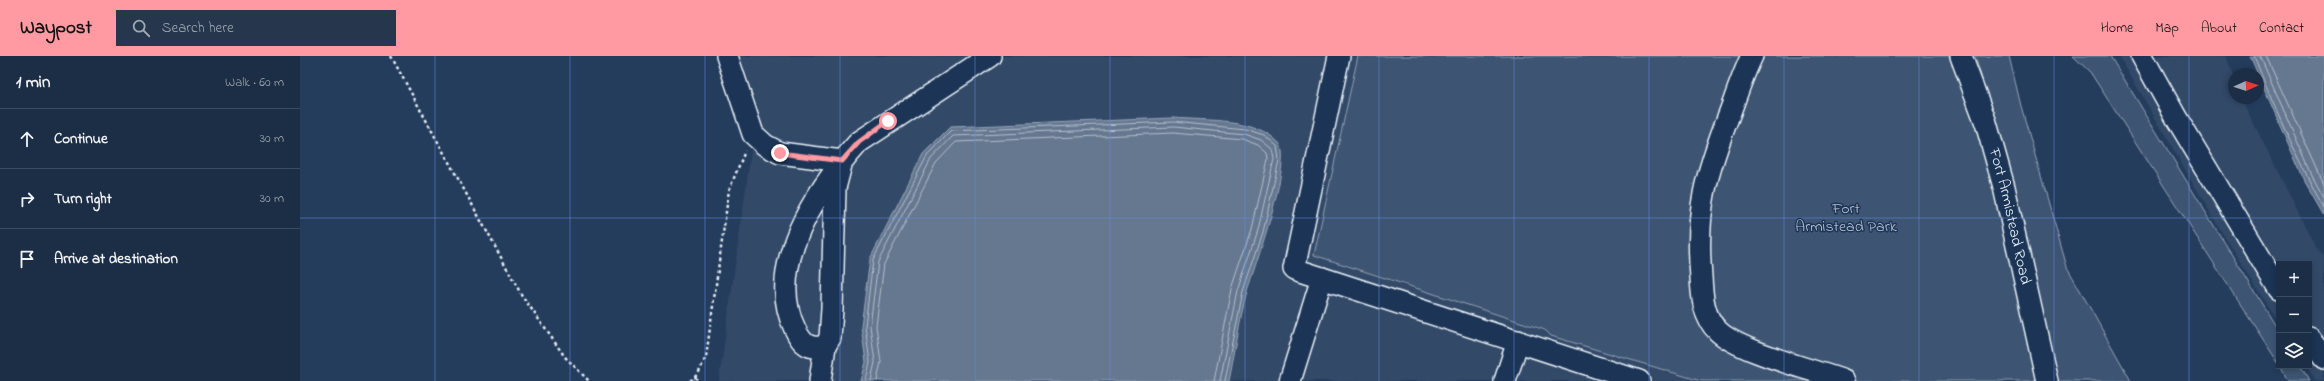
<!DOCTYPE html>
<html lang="en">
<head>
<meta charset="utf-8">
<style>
  body { margin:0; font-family:"Indie Flower",sans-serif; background:#25364d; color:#f1f3f6 }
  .controls { position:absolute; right:12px; bottom:12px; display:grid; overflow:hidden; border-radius:0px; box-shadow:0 2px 6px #0003 }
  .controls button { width:36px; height:36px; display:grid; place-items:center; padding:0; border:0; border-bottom:1px solid #3a4a5f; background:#1c2e46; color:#f1f3f6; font:20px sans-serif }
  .compass { position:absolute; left:1928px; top:12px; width:36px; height:36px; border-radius:50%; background:#1c2e46; box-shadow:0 2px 6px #0003; rotate:87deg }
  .stop { position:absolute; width:12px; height:12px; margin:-9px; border:3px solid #ff9aa2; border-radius:50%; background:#fff }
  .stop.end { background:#ff9aa2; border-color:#fff; box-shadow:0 1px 4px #0008 }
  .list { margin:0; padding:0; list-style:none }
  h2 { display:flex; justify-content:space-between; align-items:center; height:52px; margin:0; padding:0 16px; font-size:17px }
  h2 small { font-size:13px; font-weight:400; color:#a0a8b3 }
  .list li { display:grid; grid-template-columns:26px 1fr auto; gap:12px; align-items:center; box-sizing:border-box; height:60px; padding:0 16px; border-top:1px solid #3a4a5f }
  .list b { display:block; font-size:15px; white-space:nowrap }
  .list em { font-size:13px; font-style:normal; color:#a0a8b3 }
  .icon { flex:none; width:22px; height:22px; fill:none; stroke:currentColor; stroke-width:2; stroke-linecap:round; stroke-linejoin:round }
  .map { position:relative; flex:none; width:2024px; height:325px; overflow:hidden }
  header { display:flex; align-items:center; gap:24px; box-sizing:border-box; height:56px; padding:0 20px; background:#ff9aa2; color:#111 }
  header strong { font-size:19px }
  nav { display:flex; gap:22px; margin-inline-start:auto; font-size:14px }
  .search { width:280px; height:36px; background:#25364d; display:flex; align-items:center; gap:10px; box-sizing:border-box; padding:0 14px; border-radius:0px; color:#a0a8b3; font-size:15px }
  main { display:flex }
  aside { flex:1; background:#1c2e46 }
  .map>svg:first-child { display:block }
</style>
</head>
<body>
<header>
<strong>Waypost</strong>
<div class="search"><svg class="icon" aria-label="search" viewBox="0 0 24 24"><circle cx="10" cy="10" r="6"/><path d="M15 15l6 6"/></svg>Search here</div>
<nav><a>Home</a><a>Map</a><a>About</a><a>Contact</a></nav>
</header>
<main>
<aside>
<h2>1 min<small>Walk · 60 m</small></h2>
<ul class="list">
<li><svg class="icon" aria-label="ahead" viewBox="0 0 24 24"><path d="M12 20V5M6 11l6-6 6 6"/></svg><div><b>Continue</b></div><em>30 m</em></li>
<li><svg class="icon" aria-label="right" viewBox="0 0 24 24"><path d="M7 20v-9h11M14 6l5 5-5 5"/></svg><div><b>Turn right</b></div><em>30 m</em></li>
<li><svg class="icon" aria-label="arrive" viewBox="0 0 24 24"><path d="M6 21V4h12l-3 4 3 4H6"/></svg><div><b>Arrive at destination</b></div></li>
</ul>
</aside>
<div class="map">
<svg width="2024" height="325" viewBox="0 0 2024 325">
  <rect width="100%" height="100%" fill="#253d5d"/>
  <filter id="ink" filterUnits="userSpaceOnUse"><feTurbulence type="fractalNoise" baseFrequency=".025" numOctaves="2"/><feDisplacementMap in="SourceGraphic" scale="8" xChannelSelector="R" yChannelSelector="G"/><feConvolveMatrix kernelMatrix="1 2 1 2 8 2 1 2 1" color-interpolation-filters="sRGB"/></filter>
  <g filter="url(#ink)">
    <g fill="#334a68">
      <path d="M440,0H1058L1014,199L1401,325H419L457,52Z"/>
      <path d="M1819,0H1926L1934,22V42H1941L2016,192L2024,202V325H2015L2006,310H2009V208H1979V268L1924,180Z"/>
    </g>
    <g fill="#3e5472" stroke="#93a2b5">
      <path d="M1058,0H1671L1699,78L1675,0H1709L1721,50L1767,211L1831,325H1401L1251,280L1245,274L1014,199Z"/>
      <path d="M1773,0H1810L1979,276V308L1790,16Z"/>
      <path d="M1980,310H2000L2009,325H1988Z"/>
    </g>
    <g fill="#657890" stroke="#99a8ba">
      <path d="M1950,0H2024V159L2004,124Z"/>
      <path d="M873,62C907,65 955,61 979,87C994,103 954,213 947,236C939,265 935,296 929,325H561L566,306L561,270L570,203L623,98L650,71Z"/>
    </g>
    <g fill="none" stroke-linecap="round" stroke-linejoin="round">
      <g stroke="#b4c1ce" stroke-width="1">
        <path d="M1954,0C1974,50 1997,103 2024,151"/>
        <path d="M1960,0L2012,119L2024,141"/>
        <path d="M1966,0L2024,128"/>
        <path d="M566,325L570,306L565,270L573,204L627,100L651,75L873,66L945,73L964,79L977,90L979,104L963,176L943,236L925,325"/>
        <path d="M571,325L575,306L570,270L578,206L631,103L653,80L873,71L944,78L961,84L972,93L974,103L958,174L938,235L920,325"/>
        <path d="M577,325L581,306L576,270L584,208L636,107L656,86L873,77L942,83L958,89L967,97L968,103L952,173L932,233L914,325"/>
      </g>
      <g stroke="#e8f1f8" stroke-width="24">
        <g id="minor">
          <path d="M427,0L453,78L465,89L480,97L542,105"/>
          <path d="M1039,0L994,213L1339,325"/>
          <path d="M1452,0C1443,18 1437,37 1430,56C1406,118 1395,154 1401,221C1402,239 1403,261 1418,275C1438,295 1514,314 1544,325"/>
          <path id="s1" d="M1661,0L1686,67L1704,131L1747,325"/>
          <path d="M1842,0L1877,63L1979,233"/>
          <path d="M542,105L535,132L532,253L530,282L525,290C509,294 502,288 495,273C464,210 518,132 559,86L690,0"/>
          <path d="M2009,282L2024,303"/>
          <path d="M520,325L525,290"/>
          <path d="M990,325L1022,222"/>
          <path d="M1205,325L1218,285"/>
        </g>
      </g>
      <g stroke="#e8f1f8" stroke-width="2.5" stroke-dasharray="3 3" stroke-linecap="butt">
        <path d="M91,0L221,238L265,301L289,325"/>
        <path d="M395,321L398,325"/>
        <path d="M390,325L398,318L406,301L429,134L445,95"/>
      </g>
      <use href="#minor" stroke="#1d3557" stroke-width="21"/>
    </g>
  </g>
  <g fill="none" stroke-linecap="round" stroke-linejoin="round" filter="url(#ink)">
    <path stroke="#ff9aa2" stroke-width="5" d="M480,97L542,105L559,86L588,65"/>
  </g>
  <path fill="none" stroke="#6487e3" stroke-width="1" stroke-opacity="0.55" d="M135,0V325M270,0V325M405,0V325M540,0V325M675,0V325M810,0V325M945,0V325M1079,0V325M1214,0V325M1349,0V325M1484,0V325M1619,0V325M1754,0V325M1889,0V325M0,162H2024"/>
  <g text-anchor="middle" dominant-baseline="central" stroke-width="3" stroke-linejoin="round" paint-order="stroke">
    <g font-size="16" fill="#b5c2d0" stroke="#1d3557">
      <text x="1546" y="153">Fort<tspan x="1546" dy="18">Armistead Park</tspan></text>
    </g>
    <g font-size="16" fill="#e8f1f8" stroke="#1d3557">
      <text stroke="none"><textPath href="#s1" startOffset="168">Fort Armistead Road</textPath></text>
    </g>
  </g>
</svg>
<div class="controls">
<button>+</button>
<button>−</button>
<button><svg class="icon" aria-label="layers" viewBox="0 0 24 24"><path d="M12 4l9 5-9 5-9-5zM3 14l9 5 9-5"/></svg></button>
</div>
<svg class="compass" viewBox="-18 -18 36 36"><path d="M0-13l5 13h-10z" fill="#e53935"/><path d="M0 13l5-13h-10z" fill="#a0a8b3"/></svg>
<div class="stop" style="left:588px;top:65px"></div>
<div class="stop end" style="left:480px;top:97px"></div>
</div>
</main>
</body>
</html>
